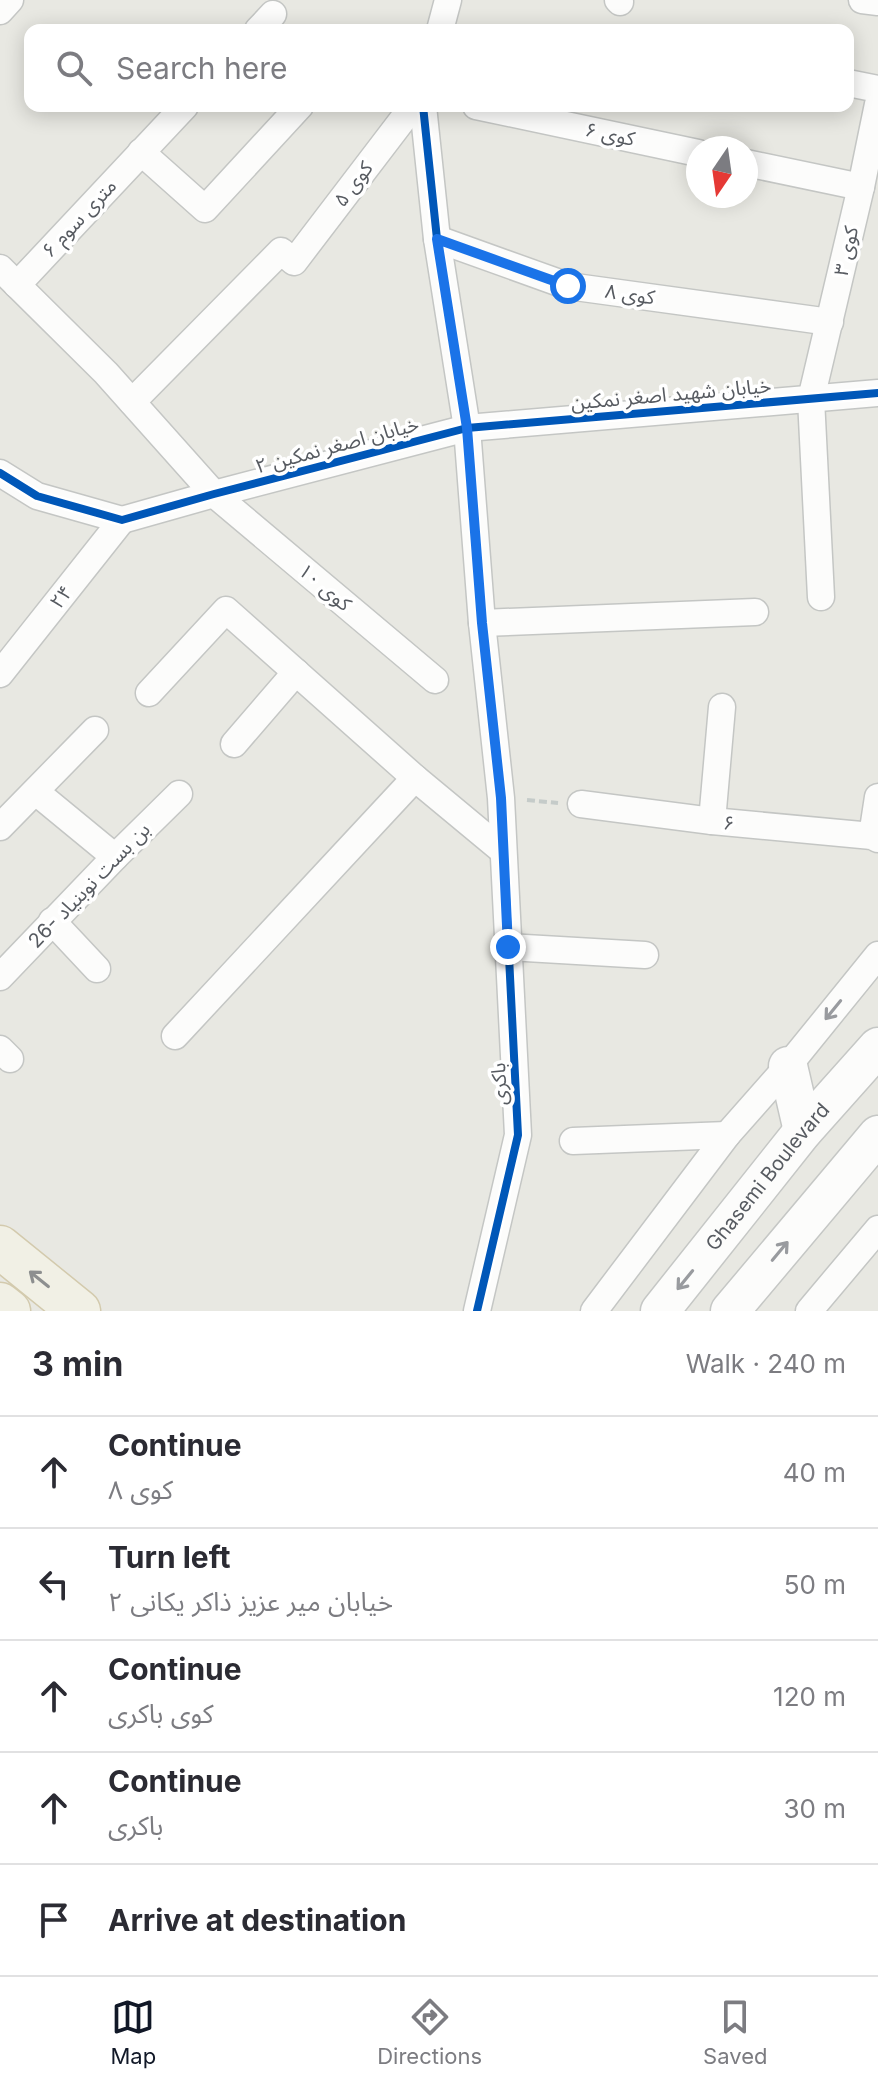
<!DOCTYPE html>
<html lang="en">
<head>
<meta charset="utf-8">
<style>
  body { margin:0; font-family:Inter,"Noto Sans Arabic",sans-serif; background:#f2f2f3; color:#2b2b33 }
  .compass { position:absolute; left:686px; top:136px; width:72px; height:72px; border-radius:50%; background:#fff; box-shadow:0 4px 20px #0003; rotate:193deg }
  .stop { position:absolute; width:24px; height:24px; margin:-18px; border:6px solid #1a73e8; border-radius:50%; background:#fff }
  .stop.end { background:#1a73e8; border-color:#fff; box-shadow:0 2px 8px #0008 }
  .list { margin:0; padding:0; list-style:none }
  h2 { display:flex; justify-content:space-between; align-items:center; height:104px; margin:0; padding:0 32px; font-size:34px }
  h2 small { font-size:26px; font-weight:400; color:#7c7c81 }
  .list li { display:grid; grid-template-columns:52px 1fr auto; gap:24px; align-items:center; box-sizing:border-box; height:112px; padding:0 32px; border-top:2px solid #e1e1e2 }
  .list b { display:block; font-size:30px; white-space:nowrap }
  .list p { margin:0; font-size:26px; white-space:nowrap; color:#7c7c81 }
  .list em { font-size:26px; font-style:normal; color:#7c7c81 }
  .icon { flex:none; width:44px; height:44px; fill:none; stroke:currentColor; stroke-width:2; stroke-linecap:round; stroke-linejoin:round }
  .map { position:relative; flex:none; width:878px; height:1311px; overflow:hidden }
  .search { position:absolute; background:#fff; box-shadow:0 4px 20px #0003; left:24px; right:24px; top:24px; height:88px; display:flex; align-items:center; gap:20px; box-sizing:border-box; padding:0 28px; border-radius:16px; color:#7c7c81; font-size:30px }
  .sheet { height:664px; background:#fff }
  nav { display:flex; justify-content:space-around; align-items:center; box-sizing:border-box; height:112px; border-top:2px solid #e1e1e2; background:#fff; font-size:22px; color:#7c7c81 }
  nav a { display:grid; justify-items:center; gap:4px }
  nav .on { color:#111827 }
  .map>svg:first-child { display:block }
</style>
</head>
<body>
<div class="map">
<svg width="878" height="1311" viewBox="0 0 878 1311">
  <rect width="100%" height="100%" fill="#e8e8e2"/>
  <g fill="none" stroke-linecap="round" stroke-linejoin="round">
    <g stroke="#c4c6c4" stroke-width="29">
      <g id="street">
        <path d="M618,0L620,2"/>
        <path d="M862,0L878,2"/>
        <path d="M0,11L10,0"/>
        <path d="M258,30L273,14"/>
        <path d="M440,30L448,0"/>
        <path d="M848,83L878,89"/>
        <path d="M423,106L437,239L467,428L482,623L501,798L518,1135L477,1311"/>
        <path d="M476,106L698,153"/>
        <path d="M141,152L205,209L300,106"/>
        <path d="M746,163L861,187"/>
        <path d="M437,239L568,286L830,322"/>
        <path d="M0,268L106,373L214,494L435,680"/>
        <path d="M17,285L185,106"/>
        <path d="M132,402L281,251L294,262L413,106"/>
        <path d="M0,473L37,496L122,520L214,494L467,428L878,393"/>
        <path d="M821,597L811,399L861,187L878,104"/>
        <path d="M482,623L755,612"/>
        <path d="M0,674L122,520"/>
        <path d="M149,693L226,610L415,778L503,851"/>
        <path d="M234,744L296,672"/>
        <path d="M36,792L115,857"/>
        <path d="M581,804L712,821L872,836L878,839"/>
        <path d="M712,821L722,707"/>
        <path d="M0,827L95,730"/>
        <path d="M872,836L878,797"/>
        <path d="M52,921L97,969"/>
        <path d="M508,947L645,955"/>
        <path d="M0,977L115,857L179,794"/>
        <path d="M175,1036L415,778"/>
        <path d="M0,1049L10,1059"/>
        <path d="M573,1141L727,1135"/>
        <path d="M594,1311L727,1135L788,1066L878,955"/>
        <path d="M809,1311L878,1229"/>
      </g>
    </g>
    <g stroke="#c5c7c5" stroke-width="41">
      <g id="secondary">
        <path d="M788,1066L803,1131"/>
        <path id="s1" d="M660,1311L803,1131L878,1047"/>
        <path d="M730,1311L878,1135"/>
      </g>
    </g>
    <g stroke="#d3caad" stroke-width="45">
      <g id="primary">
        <path d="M0,1247L79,1311"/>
        <path d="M0,1304L9,1311"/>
      </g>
    </g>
    <path stroke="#c5cbc9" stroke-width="4" stroke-dasharray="8 4" stroke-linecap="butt" d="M527,800L558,803"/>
    <use href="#street" stroke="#fcfcfb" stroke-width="26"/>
    <use href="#secondary" stroke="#fcfcfb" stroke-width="38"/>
    <use href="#primary" stroke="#f1f0e5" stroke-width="42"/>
    <g stroke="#fff" stroke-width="13">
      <g id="cycleway">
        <path d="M423,106L437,239L467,428L482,623L501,798L518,1135L477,1311"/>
        <path d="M0,473L37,496L122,520L214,494L467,428L878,393"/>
      </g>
    </g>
    <use href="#cycleway" stroke="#0057b8" stroke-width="8"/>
  </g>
  <defs><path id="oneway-shaft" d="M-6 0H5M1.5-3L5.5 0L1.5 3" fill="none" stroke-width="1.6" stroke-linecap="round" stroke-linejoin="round" transform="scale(2)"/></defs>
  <g stroke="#999b9f">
    <use href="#oneway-shaft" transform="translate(833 1010) rotate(129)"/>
    <use href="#oneway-shaft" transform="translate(780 1251) rotate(-50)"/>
    <use href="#oneway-shaft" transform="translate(685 1280) rotate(129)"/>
  </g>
  <use stroke="#8d8f8f" href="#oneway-shaft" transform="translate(39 1279) rotate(-141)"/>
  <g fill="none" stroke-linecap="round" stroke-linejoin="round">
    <path stroke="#1a73e8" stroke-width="10" d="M508,947L501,798L482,623L467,428L437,239L568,286"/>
  </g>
  <g text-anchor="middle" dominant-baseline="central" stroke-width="7" stroke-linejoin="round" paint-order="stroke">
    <g font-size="20" fill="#575b61" stroke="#fff">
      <text transform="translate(610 134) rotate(12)">کوی ۶</text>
      <text transform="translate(353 184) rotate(-53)">کوی ۵</text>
      <text transform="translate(79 218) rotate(-47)">۶ متری سوم</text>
      <text transform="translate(846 251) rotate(-77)">کوی ۳</text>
      <text transform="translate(630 294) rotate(8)">کوی ۸</text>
      <text transform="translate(671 394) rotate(-5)">خیابان شهید اصغر نمکین</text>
      <text transform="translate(337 445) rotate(-15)">خیابان اصغر نمکین ۲</text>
      <text transform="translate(325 587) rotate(40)">کوی ۱۰</text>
      <text transform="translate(61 597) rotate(-52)">۲۴</text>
      <text transform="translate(729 823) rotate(6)">۶</text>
      <text transform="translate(89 885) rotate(-46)">26- بن بست نوبنیاد</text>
      <text transform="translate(499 1084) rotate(-93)">باکری</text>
      <text stroke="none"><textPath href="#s1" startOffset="172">Ghasemi Boulevard</textPath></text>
    </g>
  </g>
</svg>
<svg class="compass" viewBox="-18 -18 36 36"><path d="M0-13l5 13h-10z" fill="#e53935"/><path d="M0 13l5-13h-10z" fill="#7c7c81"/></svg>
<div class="stop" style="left:568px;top:286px"></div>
<div class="stop end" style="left:508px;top:947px"></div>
<div class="search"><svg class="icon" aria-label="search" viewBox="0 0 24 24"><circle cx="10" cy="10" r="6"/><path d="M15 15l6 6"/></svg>Search here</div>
</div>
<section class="sheet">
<h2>3 min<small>Walk · 240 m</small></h2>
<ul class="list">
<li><svg class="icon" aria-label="ahead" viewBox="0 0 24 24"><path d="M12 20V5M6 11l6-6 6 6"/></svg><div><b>Continue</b><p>کوی ۸</p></div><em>40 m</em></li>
<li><svg class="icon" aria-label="left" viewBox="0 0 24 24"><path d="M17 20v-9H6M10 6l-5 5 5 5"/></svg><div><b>Turn left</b><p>۲ خیابان میر عزیز ذاکر یکانی</p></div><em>50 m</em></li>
<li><svg class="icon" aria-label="ahead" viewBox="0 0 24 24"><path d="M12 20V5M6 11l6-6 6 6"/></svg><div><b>Continue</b><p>کوی باکری</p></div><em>120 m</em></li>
<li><svg class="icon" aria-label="ahead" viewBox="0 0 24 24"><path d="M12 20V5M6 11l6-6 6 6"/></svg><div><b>Continue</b><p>باکری</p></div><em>30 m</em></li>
<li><svg class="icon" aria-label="arrive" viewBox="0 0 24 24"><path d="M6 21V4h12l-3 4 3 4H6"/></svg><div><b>Arrive at destination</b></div></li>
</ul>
</section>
<nav>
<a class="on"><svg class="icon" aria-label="map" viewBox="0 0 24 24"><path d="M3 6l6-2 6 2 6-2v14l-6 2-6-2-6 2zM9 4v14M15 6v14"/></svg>Map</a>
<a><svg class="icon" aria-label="directions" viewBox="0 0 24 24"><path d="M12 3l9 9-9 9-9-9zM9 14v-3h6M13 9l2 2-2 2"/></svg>Directions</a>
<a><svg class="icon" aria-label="saved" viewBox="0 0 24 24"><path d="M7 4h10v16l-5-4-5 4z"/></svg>Saved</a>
</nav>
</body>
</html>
